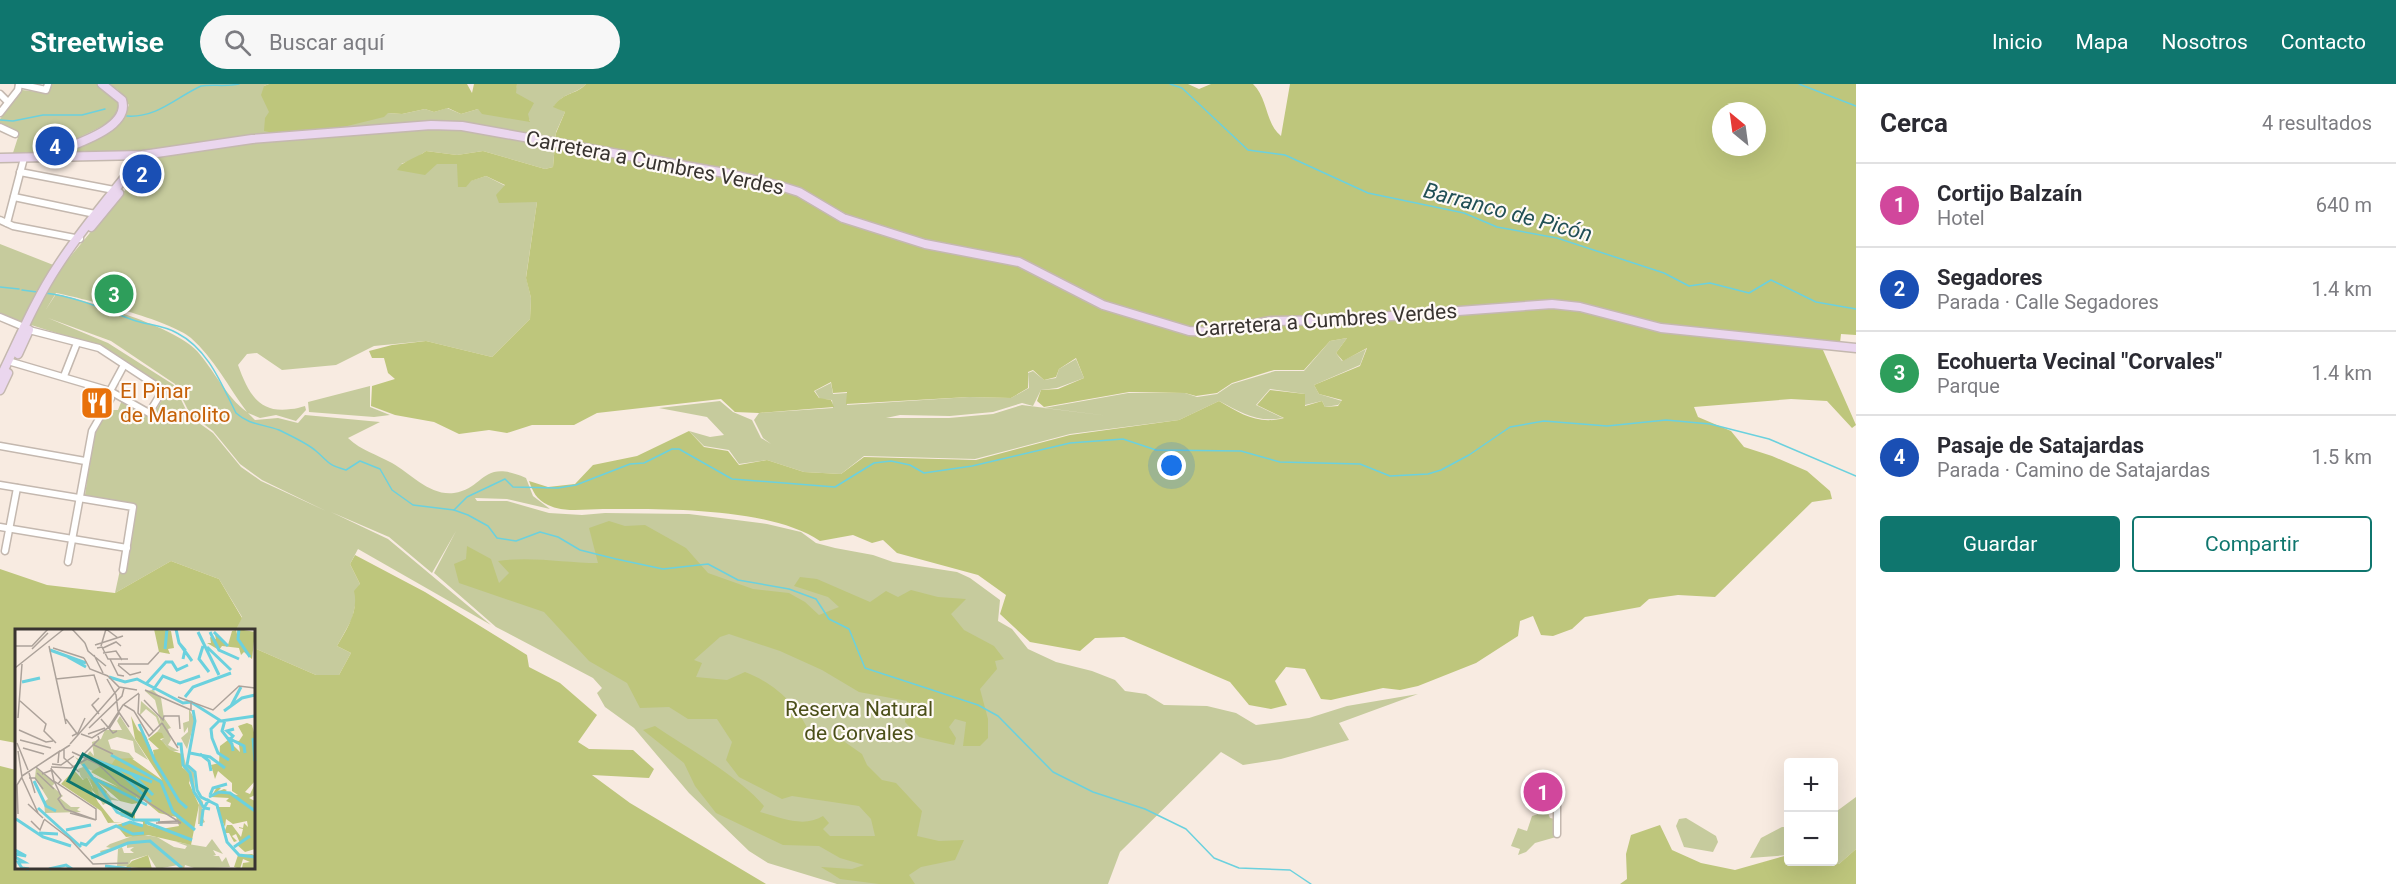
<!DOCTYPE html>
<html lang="es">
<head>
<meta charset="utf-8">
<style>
  body { margin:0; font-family:Roboto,sans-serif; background:#f7f7f7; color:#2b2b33 }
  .controls { position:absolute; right:18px; bottom:18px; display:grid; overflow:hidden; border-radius:6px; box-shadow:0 6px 24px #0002 }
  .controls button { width:54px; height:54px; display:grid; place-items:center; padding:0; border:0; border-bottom:2px solid #e1e1e2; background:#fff; color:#2b2b33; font:30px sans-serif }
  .compass { position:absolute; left:1712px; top:18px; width:54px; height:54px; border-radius:50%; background:#fff; box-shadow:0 6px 24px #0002; rotate:331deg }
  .you { position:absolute; left:1172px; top:382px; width:21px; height:21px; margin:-15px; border:4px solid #fff; border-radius:50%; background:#1a73e8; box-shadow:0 0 0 9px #1a73e833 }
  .badge { display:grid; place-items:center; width:39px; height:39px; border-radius:50%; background:#0f766e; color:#fff; font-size:20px; font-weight:700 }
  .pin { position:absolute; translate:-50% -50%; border:3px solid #fff; box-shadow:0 2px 6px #0006 }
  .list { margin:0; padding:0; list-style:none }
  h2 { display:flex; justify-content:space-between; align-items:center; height:78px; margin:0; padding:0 24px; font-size:26px }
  h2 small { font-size:20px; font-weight:400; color:#7c7c81 }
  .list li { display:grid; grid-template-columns:39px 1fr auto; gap:18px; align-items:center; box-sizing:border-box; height:84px; padding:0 24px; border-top:2px solid #e1e1e2 }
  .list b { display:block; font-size:22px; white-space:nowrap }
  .list p { margin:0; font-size:20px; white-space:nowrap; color:#7c7c81 }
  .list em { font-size:20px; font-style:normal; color:#7c7c81 }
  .actions { display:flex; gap:12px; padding:18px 24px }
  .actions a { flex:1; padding:14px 0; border:2px solid #0f766e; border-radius:6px; text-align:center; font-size:21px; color:#0f766e }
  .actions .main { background:#0f766e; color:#fff }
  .icon { flex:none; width:33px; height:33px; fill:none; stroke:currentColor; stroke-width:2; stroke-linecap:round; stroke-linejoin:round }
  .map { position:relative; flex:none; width:1856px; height:800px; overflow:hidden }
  header { display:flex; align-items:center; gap:36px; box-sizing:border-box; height:84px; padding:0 30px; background:#0f766e; color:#fff }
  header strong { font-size:28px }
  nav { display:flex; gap:33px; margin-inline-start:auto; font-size:21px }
  .search { width:420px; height:54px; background:#f7f7f7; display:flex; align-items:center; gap:15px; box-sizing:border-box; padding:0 21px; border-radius:33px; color:#7c7c81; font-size:22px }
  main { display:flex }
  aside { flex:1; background:#fff }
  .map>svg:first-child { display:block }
</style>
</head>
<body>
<header>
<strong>Streetwise</strong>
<div class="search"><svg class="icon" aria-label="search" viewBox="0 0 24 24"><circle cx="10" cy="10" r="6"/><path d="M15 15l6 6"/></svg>Buscar aquí</div>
<nav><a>Inicio</a><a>Mapa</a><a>Nosotros</a><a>Contacto</a></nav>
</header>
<main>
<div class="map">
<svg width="1856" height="800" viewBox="0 0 1856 800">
  <rect width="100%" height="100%" fill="#f8ebe1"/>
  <g fill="#c6cb9d" fill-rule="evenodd">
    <path d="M51,0H97L114,13L119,19L118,26L115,34L105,41L45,70L12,72L19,50L0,40V35L22,6L48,9Z"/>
    <path d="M109,0H269L264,2L388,29L402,30L425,25L434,28L447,24L461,30L478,25L530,37L515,9L517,0H586C575,11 566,7 554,22L565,28L556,48L553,83L545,85L483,67L457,71L426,67L416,74L401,80H458L470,97L486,92L537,118L526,193L531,214L530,235L492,273L426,257L374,262L336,281L282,286L257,269L247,270L238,281C248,308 258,330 291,325C296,325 300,323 305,322L306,326L296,337L276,331L260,334L248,329L255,336L278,334L298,339L305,331L380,338L348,354C362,367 376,370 392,379C411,390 430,412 454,409C485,405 481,374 526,394L533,412L550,425L507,415L475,414L477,417H507L549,429L582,431L605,429L689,430L767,440L801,448L816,459L835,464L873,471L893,478L957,488L970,494L1000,516L998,537L1012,545L1028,565L1056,578L1092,587L1115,596L1125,607L1146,610L1164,621L1207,622L1236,629L1256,641L1309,634L1347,622L1418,610L1339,639L1349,656L1281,675L1243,681L1221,668L1120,768L1108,800H837L768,779L749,767L689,709L634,644L605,623L597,609L602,604L593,594L496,543L434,489L456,447L432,489L389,453L331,428L388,455L491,541L358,465L350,480L360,500L352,535L337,562L351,569L339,591H316L254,564V546H236L242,533L219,495L171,477L115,509L134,421L85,411L94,347L106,326H118L122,316L151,334L168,306L100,263L0,231V160L61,184L154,71L69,68C96,55 117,51 129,21L118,6ZM56,209C85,215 170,236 191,254C214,274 229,304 247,328C226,313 214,286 197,267C176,243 88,217 56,210L45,227ZM48,234L111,257L175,300L190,330L213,347L240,380L262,396L326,427L261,397L241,383L213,349L189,332L174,301L108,259Z"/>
    <path d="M1347,254L1336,269L1342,277L1366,265L1360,281L1314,301L1319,310L1342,317L1338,321L1325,323L1322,317L1305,321V310L1270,305L1256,321L1283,334C1257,339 1242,329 1219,317L1179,336L1070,350L975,375L864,372L841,390L804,388L767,376L739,380L729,366L704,362L689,347L710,353L724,351L707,333L659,324L720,317L733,328L752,336L761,354L771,360L763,354L754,336L759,329L833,324L832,316L820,315L815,307L831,299L833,310L847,309V321L969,313L1011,314L1029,304L1028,289L1033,287L1044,296L1056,294L1059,285L1076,275L1084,294L1057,304L1041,306L1033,322L1022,319L993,328L950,332L900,331L886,334H949L993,330L1022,321L1109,332L1044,324L1128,309H1185L1197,313L1217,310L1232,300L1275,287H1304L1330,257Z"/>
    <path d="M370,302V323L390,331L374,333L309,328L308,318Z"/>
    <path d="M1856,713V765L1839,780L1818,778H1834V733L1837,727Z"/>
    <path d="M1547,727L1550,734L1555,735L1556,753L1535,759L1526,768L1518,771L1520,765L1511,762L1518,744L1527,747L1532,732Z"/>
    <path d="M1686,734L1716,752L1718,758L1713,768L1684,763L1676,742L1679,735Z"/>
    <path d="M1782,743H1788V771L1750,774L1761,754Z"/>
  </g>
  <g fill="#bec67c" fill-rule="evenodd">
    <path d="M269,0H467L472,9L474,0H517L516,9L534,19L528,30L530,38L482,30L478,25L461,30L448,24L434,28L425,25L402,30L388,29L384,33L339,44L274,49L264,47L265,34L269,28L261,11L264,2Z"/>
    <path d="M586,0H1188L1199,5L1211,0H1253C1268,14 1265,39 1281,52L1290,0H1856V251L1841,250L1840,259L1819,257L1856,341L1852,344L1827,317L1791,315L1694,323L1698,333L1731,347L1744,363L1772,372L1807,387L1830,407L1832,415L1812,418L1715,513L1678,511L1649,515L1640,523L1585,533L1572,545L1553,552L1541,551L1533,532L1520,537L1518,552L1476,579L1418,602L1400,606L1383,604L1331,616L1321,615L1305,585L1286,583L1275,597L1287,621L1271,625L1249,621L1230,598L1124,553L1095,554L1080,567L1030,558L1000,530L1006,511L978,491L897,469L883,456L872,459L853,451L820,457C769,423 663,425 603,425C585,425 564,429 548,421C536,415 533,408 529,397L548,403L575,400L593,381L637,372L689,347L704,363L728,367L739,381L767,376L804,388L841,390L864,373L976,376L1070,351L1179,336L1219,317C1241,330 1258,341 1284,334L1257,321L1270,306L1305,310V322L1322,317L1325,323L1338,322L1342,316L1319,310L1314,301L1360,282L1367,264L1343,277L1336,269L1347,254L1330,257L1304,286H1274L1232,299L1217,309L1196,312L1185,309L1129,308L1044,323L1037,317L1041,306L1058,305L1084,294L1076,274L1059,285L1056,293L1044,296L1033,286L1028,288V304L1011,314L969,313L846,320L847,308L833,309L831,298L814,307L819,314L831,316L834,323L759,329L735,328L721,315L597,329L574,341H532L507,349L489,346L459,350L434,338L395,331L371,322L372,302L395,295L388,289L384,274H372L369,267L392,261L426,257L492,273L530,235L531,214L526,194L537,118L499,119L496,111L505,101L486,92L471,97L466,103H458L457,80H437L425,91L397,86C403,76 417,74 426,67L457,71L483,67L545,85L553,83L556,49L565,28L553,23C566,6 575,12 586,0ZM1721,27H1757V63H1721Z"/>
    <path d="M609,437L625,442L645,441L686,464L708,489L753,505L789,509L805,518L819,531L839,523L828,513L794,502L800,493L817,495L870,518L886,507L898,513L911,506L938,513L966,515L951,530L964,546L994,562L1004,575L995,577L997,585L980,605L988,635V654L980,662H963L966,638L955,635L949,643L956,654L954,661L919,653L905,638L907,617L859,608L822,586L780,567L729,550L720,553L694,576L702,579L696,593L727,596L745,588C776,600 801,623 812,656L823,659L832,649L862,670L867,681L882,696L896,699L922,727L917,752L939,757L964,756L955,776L921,783L909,791L915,800H879L840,795L821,783L852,785L864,781L840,774L819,762L783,761L716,729L695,702L684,679L643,646L655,642C687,664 740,693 764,722L760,728C781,734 804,744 823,732L829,739L823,745L830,752H875L871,735L859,722L792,712L782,715L739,693L726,676L732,658L717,635H688L669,623L640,624L627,599L589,577L544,528L459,499L454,480L466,475L467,462L491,475L499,499L509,489L498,477C531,472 565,479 598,479L589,444Z"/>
    <path d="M355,471L425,508L527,571L529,583L560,599L597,631L578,658L589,665L633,666L654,685L649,694L592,691L630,719L766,800H0V682L16,686V784H254V564L316,591H339L351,569L337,562C347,545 359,527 354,507L360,500L350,480Z"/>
    <path d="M171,477L219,495L242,534L236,546H16V659L0,656V485L47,501L115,509Z"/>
    <path d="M1660,741L1672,766L1701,779L1735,786L1788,771V778L1839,780L1856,765V800H1620L1627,795L1626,770L1631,751Z"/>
  </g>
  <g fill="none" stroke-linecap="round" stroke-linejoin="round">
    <g stroke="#6bd1de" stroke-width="1.5">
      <path d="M1170,0L1182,4L1248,66L1285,71L1368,109L1464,129L1497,143L1557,154L1664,189L1689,202L1710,199L1749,209L1771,196L1816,218L1856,225"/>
      <path d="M1799,0L1856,22"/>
      <path d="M127,32C157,34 175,14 201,2C211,0 227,3 239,0"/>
      <path d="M0,36L13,37L43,31H82L105,25"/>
      <path d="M0,203L19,205"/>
      <path d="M22,206L37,208"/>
      <path d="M45,209C77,213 103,225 133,236C147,241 163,241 177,249C208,265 221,299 236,329C249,341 263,340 279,346C289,351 307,359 316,367C330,379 326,380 346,386L360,377L380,385L392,406L413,421L454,426L468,431L488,442L497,454L516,457L540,448L558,453L580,466L616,475L663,485L708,480L738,496L789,505L816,515L829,535L849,545L865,584L978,621L998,632L1053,688L1093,708L1145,725L1186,745L1214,774L1239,784L1290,786L1311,800"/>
      <path d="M454,426L467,413L505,395L513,403L558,404L576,401L630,380L644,379L672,365H679L732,395L835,403L874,379L891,377L910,381L924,389L972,382L1070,359L1123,355L1156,366L1241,367L1280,378L1360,380L1390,392L1428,390L1441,386L1469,371L1510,343L1544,337L1607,342L1666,336L1710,340L1769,355L1856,392"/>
    </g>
    <g stroke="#c4b8af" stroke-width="9">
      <g id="street">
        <path d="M19,0L46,6L48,0"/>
        <path d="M0,10L8,18"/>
        <path d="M0,29L18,6L19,0"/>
        <path d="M0,43L15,50"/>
        <path d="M20,88L114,106"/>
        <path d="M14,113L95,130"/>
        <path d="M0,136L13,142L80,155"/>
        <path d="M7,139L24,74"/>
        <path d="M0,233L24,243"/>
        <path d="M8,277L110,307L149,329L163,306L99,264L29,246"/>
        <path d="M64,292L77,259"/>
        <path d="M0,362L85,377"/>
        <path d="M0,401L133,423L123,486"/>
        <path d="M0,443L127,464"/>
        <path d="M5,467L17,404"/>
        <path d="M68,478L92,347L111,314L110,307L124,281"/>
        <path d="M1553,703L1557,718V750"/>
        <path d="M1544,715L1555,714"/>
      </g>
    </g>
    <g stroke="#c4b8af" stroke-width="11">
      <g id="secondary">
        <path d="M51,70C71,61 131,45 122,16L102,0"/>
        <path d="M0,74L143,71L252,55L431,41L462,42L725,89L780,102L799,108L843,134L925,160L1019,178L1103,221L1189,247L1210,248L1271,237L1337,236L1552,220L1580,223L1661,244L1856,264"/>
        <path d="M91,143L119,109"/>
        <path d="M18,270L29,246L24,243"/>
        <path d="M0,294C19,255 35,216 59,180C84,142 114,107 143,71"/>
        <path d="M0,306L8,289"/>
      </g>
    </g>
    <use href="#street" stroke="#fff" stroke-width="6"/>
    <use href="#secondary" stroke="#ead6ee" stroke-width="8"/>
  </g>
  <defs>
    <g id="restaurant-square" transform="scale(1.725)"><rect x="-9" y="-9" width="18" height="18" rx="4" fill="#e8710a" stroke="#fffaf6"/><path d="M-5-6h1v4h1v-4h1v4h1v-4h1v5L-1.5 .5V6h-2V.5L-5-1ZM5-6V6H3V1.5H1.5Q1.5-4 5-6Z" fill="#fff"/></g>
  </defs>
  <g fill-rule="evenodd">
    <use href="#restaurant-square" x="97" y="319"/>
  </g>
  <g text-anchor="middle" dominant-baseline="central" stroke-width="4.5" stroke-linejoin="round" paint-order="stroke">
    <g font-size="21" fill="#393430" stroke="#fffaf6">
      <text transform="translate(655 79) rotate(11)">Carretera a Cumbres Verdes</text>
      <text transform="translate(1326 236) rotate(-4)">Carretera a Cumbres Verdes</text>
    </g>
    <g font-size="21" fill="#c56008" stroke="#fffaf6" text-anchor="start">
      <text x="120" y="307">El Pinar<tspan x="120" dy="24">de Manolito</tspan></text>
    </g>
    <g font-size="21" fill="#4b4f19" stroke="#fffaf6">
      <text x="859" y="625">Reserva Natural<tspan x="859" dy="24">de Corvales</tspan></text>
    </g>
    <g font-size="22" font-style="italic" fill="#225056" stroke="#fffaf6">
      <text transform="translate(1508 128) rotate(15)">Barranco de Picón</text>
    </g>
  </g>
  <g transform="translate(15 545)">
    <rect width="240" height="240" fill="#f8ebe1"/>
    <path d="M138,61L146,69L149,89L156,99L153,100L156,111L153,116L164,122H155L149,114L153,122L146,121L148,116L143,114L149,109L142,103L145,99L141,88L131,80L125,86L126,72L143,87L146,95L140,71L130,62ZM174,80L180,91L172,120L166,109L173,103V98L169,104L168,94L174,92ZM105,87L133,131L120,123L118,112L102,108L93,111L96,120L114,124L119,130H100L99,135L110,138L119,144L91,134L80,143L71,139L96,168L105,172L97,171L88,176L72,148L69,151L66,148L63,140L68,138L60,128L67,132L75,122L79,127L77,113L86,110L90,101H107L102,92ZM166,115L171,136L179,144L180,162L188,173L187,188L190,193L186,195H183L184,174L167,136ZM21,139L40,154L37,157L48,167L45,169L56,178H65L62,181L66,183L30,184L29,173L33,170L20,149ZM123,205L142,208L159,218L170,220L172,217L161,213L191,218L197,210L208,225L198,221L201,226L198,227H204L207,233L211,228L215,238L182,240L170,236L169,240L163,236L142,240L133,226L116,231L113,237L102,238L103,220L107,218L109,224H119L115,221L119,218L112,219V214L86,224L85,222L96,219L91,218L95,215Z" fill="#c6cb9d"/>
    <path d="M139,0L156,2L159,19L153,20L155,25L144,23ZM223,0L240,3L237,30L229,23L226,26L224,19L207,17L204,21L192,14H196L195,8L201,10L199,2L213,16L217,2L221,1L222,5ZM116,87L123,101L131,107L139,127L138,121L144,120L133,110L142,103L147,104L149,109L145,110L155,121L167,125V138L175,146L174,154L184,176L176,216L133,206L111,208L101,196L113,193L128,197V193L105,187L108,185L103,184L110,181L120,185V191H145L131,193L132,196L146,200L164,197L161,188L144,184L126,169L125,172L121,168L123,174L117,175L105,172L82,152L92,163L89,166L82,158L85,170L76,160L83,173L99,193H108L93,194L86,182L46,155L59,141L68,151L72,148L78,160L75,150L80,152L79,148L103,158L76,143L89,135L77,130L97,135L100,130L116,129L147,151L120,110ZM232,94L237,96L240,107V152L230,163L235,165L240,155V166L234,169L240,172V220L230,223L221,215L225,214L221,205L217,207L222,212L219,213L214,204H209L212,196H217L226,208L228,200L224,199V198L228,199L229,194L233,198L232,192L218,195L211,190L210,198L201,178H215L216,174L211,172L214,169L196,168L202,158L206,159L202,163L209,160L212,161L208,164L223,166L217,162V154L203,142L200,150L196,136L204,134L205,117L213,111L225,123L224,116L217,111L224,112L228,106L223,97ZM237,225L240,227V240L227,239L228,234L235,233L228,230L225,240L219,238L223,226ZM133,226L137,240L111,238L117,232Z" fill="#bec67c"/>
    <path fill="none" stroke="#6bd1de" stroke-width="3" d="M161,0L164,14L177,32M224,0L223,10L235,28M183,3L204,46M195,3L204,21L224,30M199,3L213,17M164,14L170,21L168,30M188,17L184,30L194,43M192,18L216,41M150,20L152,0M35,21L71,34M53,28L71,38M94,48L110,53L122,50L168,74L176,73L206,92L240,87M7,53L25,49M131,55L151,33H157L162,41L173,36M138,61L148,47L165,54L185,47M170,68L178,58L216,44M216,77L226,58M178,81L180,92L172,136L180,143L182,161L186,168L202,176L212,213L224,226L240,228M209,82L227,69L240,66M205,91L196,100L197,109L203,124L214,131M210,91L207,102L217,115L218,122M124,95L140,132L164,172L172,179M213,109L229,117L230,124M238,109L240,132M214,112L218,107L212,102L219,100M162,115H166L168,136L175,144L179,163L189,179L195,180M175,124L195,128L210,139M185,125L194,132L196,142M96,126L146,153L158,183L180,201M75,129L99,138L136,173M68,135L102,183L119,191H145M100,138L117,145L138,166M117,145L137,153M76,148L132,176M19,152L31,177L41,182M195,166L198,159L212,155M194,168L204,163L215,164L240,182M23,179L66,218M1,190L28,208L56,217M130,193L177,211M107,196L115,193L128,197M186,197L188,181L194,170M51,201L76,196M24,204L43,205M65,214L71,216L82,205L101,197L118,205L129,204M219,218L235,207M0,221L11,227L0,225M0,228L9,233H3L7,239L14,240M76,229L113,214L135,212L167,239M90,237L116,240M34,240L51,236L57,240"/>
    <path fill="none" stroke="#aca29a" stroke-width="1.5" d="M57,0L70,14M173,0H201M70,14L73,22L91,37M80,16L108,7M0,17H17L33,0M34,17L51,95M86,17L91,0L103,9M38,19L69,29M82,19L87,18L93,30H113M88,19L101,13L106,17M17,20L33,4M88,24L101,22L107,31M79,26L88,44M69,29L75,40L93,47M95,30L103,46L109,47M103,35H133L144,23M103,36L115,46L126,43M0,39L49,0M93,47L104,58L122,61M41,50L79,46L85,64M92,50L101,66L103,82L114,98M130,61L176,81V74M124,65L123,84L139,103M163,68L198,81L224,57L240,59M84,69L77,76L84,85M4,71L31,95L29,102L41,114M129,71L148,91L149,87H164L165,100M109,76L119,82L134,107L147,94M3,89L7,35M51,90L63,106M86,90L98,104L102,102M147,94L163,119M74,99L107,67L109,59M93,99L108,76L124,64M94,100L104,84M4,101L31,113L38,112M66,105L77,109L93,99M73,105L90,99M57,107L63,104L70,89M5,111L36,119M2,114L13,141M55,115L105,58M79,116L98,125M8,119L29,125M49,120V129L64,143M3,122L7,148L2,156L3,185M57,123L83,135L105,156L166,194M69,125L84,110L83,107M43,134L44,123L55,116M37,135L46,136L59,127M21,138L40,154L46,167M36,138L56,139L72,130M36,139L39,152L81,180V191M14,144L20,164M22,144L39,160M27,145L37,141L46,151L43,155M7,147L45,122M7,149L23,184M14,149H20L28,160M46,167L43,170L50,180L81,191M13,175L28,189M55,184L81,191M29,190L55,210L78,235L113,234M16,192L25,201L29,191M143,193L164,192M141,194H166"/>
    <path fill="#0f766e" fill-opacity="0.15" stroke="#0f766e" stroke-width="3" d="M68,125L132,160L117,187L53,152Z"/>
    <rect width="240" height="240" fill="none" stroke="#393430" stroke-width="3"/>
  </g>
</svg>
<div class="controls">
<button>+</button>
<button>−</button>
</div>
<svg class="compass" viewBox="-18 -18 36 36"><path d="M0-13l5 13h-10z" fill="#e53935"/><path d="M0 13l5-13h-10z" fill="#7c7c81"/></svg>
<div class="you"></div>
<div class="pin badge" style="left:1543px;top:708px;background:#d1479c">1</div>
<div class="pin badge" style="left:142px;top:90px;background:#1a4fb4">2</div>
<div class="pin badge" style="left:114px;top:210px;background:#2e9e5b">3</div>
<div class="pin badge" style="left:55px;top:62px;background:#1a4fb4">4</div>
</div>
<aside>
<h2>Cerca<small>4 resultados</small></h2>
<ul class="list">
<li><span class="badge" style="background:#d1479c">1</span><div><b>Cortijo Balzaín</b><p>Hotel</p></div><em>640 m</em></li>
<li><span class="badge" style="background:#1a4fb4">2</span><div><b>Segadores</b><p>Parada · Calle Segadores</p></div><em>1.4 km</em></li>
<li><span class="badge" style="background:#2e9e5b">3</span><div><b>Ecohuerta Vecinal &quot;Corvales&quot;</b><p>Parque</p></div><em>1.4 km</em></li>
<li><span class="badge" style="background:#1a4fb4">4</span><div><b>Pasaje de Satajardas</b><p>Parada · Camino de Satajardas</p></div><em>1.5 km</em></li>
</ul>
<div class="actions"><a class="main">Guardar</a><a>Compartir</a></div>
</aside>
</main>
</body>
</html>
